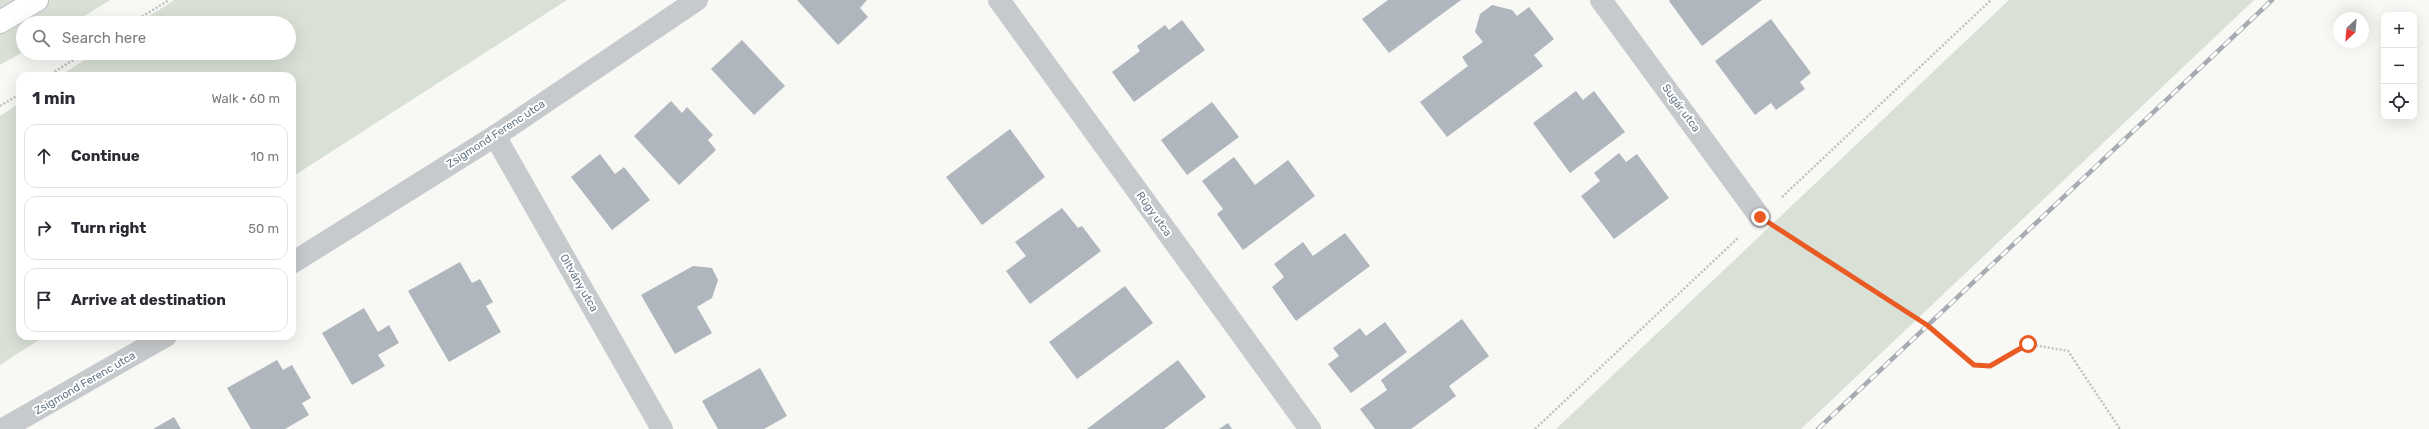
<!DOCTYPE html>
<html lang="en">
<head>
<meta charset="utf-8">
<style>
  body { margin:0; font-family:Rubik,sans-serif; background:#f7f7f7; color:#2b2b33 }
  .controls { position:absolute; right:12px; top:12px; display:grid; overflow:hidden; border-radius:8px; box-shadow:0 4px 16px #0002 }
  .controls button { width:36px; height:36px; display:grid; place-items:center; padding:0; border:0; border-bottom:1px solid #e1e1e2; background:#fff; color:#2b2b33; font:20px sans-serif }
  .compass { position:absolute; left:2333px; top:12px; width:36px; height:36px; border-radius:50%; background:#fff; box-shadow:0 4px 16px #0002; rotate:206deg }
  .stop { position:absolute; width:12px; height:12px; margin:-9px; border:3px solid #ea5a23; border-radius:50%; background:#fff }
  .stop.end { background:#ea5a23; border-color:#fff; box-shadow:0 1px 4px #0008 }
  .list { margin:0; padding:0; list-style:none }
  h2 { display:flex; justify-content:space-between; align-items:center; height:52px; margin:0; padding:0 16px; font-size:17px }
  h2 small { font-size:13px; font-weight:400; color:#7c7c81 }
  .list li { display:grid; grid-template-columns:26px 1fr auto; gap:12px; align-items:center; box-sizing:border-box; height:64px; margin:0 8px 8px; padding:0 8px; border:1px solid #e1e1e2; border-radius:12px }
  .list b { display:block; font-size:15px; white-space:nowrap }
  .list em { font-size:13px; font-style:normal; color:#7c7c81 }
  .icon { flex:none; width:22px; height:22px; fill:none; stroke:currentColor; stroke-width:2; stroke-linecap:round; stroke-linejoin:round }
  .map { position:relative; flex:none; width:2429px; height:429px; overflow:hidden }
  .search { position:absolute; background:#fff; box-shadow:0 4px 16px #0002; left:16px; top:16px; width:280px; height:44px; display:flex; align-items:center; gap:10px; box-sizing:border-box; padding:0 14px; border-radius:22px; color:#7c7c81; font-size:15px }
  .panel { position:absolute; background:#fff; box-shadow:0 4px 16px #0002; left:16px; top:72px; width:280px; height:268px; border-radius:12px }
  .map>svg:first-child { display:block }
</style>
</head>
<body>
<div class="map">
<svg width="2429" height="429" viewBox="0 0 2429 429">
  <rect width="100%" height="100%" fill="#f8f8f5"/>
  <g fill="#d9e0d6">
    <path d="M0,0H110L73,23H23V52L0,65Z"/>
    <path d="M174,0H567L292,177V76H60L95,53H289V23H139Z"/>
    <path d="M2009,0H2254L1801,429H1556Z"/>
    <path d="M20,103V336H45L0,365V116Z"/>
  </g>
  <g fill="#afb6bd">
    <path d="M797,0H867L860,8L868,17L838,45Z"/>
    <path d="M1388,0H1461L1389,53L1362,19Z"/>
    <path d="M1762,0L1702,46L1669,1L1670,0Z"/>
    <path d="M1492,5L1512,10L1517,16L1529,7L1554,39L1534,55L1543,66L1447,137L1420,102L1468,66L1462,57L1483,42L1475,32L1480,14Z"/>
    <path d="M1771,19L1811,73L1800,82L1805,89L1776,110L1771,103L1755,115L1715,61Z"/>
    <path d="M1182,20L1205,50L1134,102L1112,72L1140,51L1137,46L1165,25L1169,30Z"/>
    <path d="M742,40L785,86L754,115L711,69Z"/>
    <path d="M1576,91L1583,100L1594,91L1625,132L1570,173L1533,123Z"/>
    <path d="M671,101L682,113L687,107L713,135L708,140L716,150L679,185L634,136Z"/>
    <path d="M1212,102L1239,137L1187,175L1161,140Z"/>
    <path d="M1010,129L1045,177L982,225L946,177Z"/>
    <path d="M1619,153L1626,162L1637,154L1669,198L1614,239L1581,196L1600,181L1594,173Z"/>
    <path d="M600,154L615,174L624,167L650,200L612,230L571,177Z"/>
    <path d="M1234,157L1255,185L1288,160L1315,196L1243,250L1217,214L1223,209L1202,181Z"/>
    <path d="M1062,208L1078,228L1082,226L1101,251L1030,304L1006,271L1026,256L1015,242Z"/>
    <path d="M1345,233L1370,266L1296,321L1272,287L1284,277L1274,264L1303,242L1313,256Z"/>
    <path d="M460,262L472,283L480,279L493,302L486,306L501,332L449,362L408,291Z"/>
    <path d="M693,266L712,268L718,280L712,298L697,307L712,333L675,354L641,295Z"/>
    <path d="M1125,286L1153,323L1077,379L1049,342Z"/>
    <path d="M364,308L378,332L389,325L399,343L378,355L385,366L352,385L322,333Z"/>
    <path d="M1462,319L1489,356L1449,386L1456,396L1411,429H1375L1360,409L1387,390L1381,380Z"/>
    <path d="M1385,322L1407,352L1351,393L1328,364L1339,356L1333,348L1360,328L1366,336Z"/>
    <path d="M277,360L283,370L292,365L311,398L302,403L309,415L285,429H251L227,388Z"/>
    <path d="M1178,360L1206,397L1164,429H1087Z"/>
    <path d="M760,368L787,416L764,429H718L702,401Z"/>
    <path d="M174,417L181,429H153Z"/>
    <path d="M1228,423L1232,429H1219Z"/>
  </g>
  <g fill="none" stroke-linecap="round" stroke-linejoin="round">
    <g stroke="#b9bdc1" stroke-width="24">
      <path id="primary" d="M0,22L37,0"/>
    </g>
    <g stroke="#bfc2c4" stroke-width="2.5" stroke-dasharray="2 2" stroke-linecap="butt">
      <path d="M132,23L169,0"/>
      <path d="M48,76L84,53"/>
      <path d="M0,106L20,94"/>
      <path d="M1782,197L1991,0"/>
      <path d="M1784,232L1927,325L1975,365L1990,366L2028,344L2068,351L2120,429"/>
      <path d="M1535,429L1739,237"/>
    </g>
    <g stroke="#c6cacd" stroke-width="22">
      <path d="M999,0L1310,429"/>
      <path d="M1601,0L1760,217"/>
      <path d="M495,136L662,429"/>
      <path d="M292,263L495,136L697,0"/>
      <path d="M3,429L166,336"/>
    </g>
    <use href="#primary" stroke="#fff" stroke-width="22"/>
    <g stroke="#a6acb2" stroke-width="4.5">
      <path id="rail" d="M1818,429L2272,0"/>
    </g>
    <use href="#rail" stroke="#fff" stroke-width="3" stroke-dasharray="9" stroke-linecap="butt"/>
  </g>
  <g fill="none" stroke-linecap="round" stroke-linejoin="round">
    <path stroke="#ea5a23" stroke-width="5" d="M1760,217L1927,325L1974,365L1990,366L2028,344"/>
  </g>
  <g text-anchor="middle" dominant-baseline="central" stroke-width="4" stroke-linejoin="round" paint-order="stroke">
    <g font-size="11" fill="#678" stroke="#fff">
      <text transform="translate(1681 108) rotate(54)">Sugár utca</text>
      <text transform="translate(496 134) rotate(-33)">Zsigmond Ferenc utca</text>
      <text transform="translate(1154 214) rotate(54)">Rügy utca</text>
      <text transform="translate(579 283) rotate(60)">Oltvány utca</text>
      <text transform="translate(85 383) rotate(-30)">Zsigmond Ferenc utca</text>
    </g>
  </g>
</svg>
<div class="controls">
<button>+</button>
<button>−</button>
<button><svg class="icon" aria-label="locate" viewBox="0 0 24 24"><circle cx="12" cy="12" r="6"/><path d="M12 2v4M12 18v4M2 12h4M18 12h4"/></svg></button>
</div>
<svg class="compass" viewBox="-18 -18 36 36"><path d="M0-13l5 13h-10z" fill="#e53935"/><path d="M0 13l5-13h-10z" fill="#7c7c81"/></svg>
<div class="stop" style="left:2028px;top:344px"></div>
<div class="stop end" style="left:1760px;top:217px"></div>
<div class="search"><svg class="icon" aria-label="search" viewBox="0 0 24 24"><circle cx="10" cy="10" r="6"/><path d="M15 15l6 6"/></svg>Search here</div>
<section class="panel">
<h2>1 min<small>Walk · 60 m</small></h2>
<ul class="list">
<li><svg class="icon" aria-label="ahead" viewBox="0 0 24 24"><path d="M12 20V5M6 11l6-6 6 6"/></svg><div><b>Continue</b></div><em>10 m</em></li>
<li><svg class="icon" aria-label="right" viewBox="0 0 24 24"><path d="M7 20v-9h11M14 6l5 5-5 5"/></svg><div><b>Turn right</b></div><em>50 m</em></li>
<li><svg class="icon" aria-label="arrive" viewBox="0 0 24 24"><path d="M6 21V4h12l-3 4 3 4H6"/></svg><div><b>Arrive at destination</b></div></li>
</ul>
</section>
</div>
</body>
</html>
